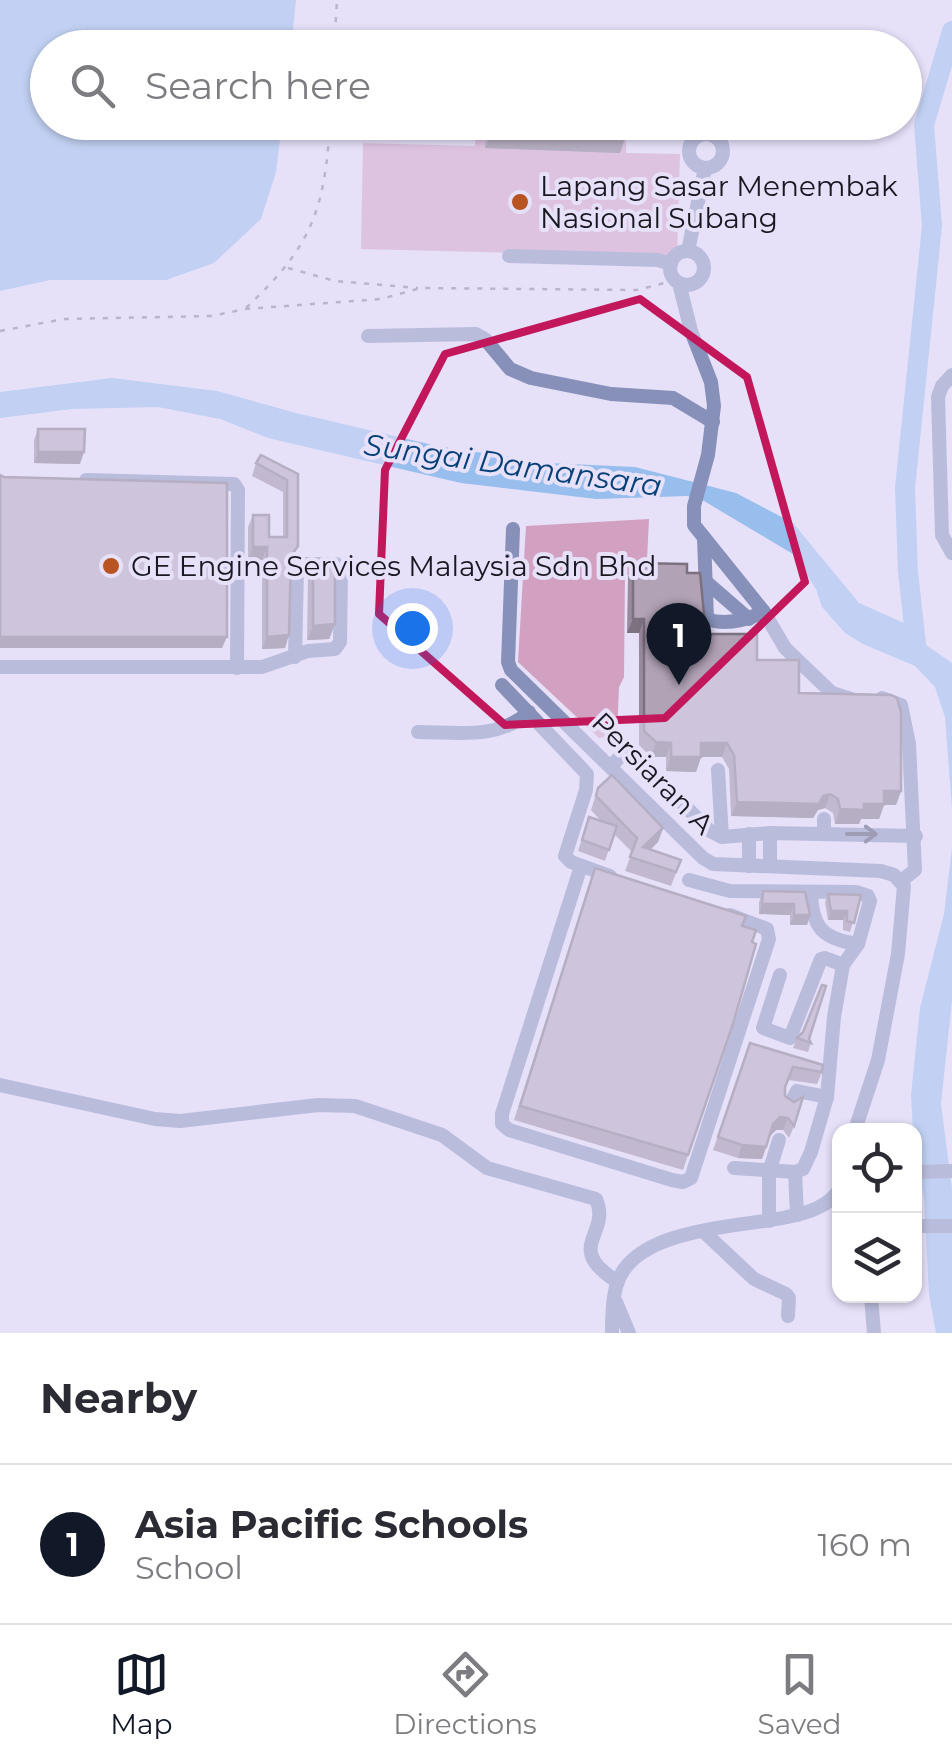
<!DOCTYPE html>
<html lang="en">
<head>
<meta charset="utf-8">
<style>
  body { margin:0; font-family:Montserrat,sans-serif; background:#f7f7f7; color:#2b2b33 }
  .controls { position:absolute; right:30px; bottom:30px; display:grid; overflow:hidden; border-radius:20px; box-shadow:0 2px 8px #0004 }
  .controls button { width:90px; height:90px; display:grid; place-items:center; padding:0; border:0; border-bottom:2px solid #e1e1e2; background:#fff; color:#2b2b33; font:50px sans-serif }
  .you { position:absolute; left:412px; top:628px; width:35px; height:35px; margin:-25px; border:8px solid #fff; border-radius:50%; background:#1a73e8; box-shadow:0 0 0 15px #1a73e833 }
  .badge { display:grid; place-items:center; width:65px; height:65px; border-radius:50%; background:#111827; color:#fff; font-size:32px; font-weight:700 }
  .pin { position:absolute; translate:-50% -82px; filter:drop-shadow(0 2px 5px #0008) }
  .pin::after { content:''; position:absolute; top:52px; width:35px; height:30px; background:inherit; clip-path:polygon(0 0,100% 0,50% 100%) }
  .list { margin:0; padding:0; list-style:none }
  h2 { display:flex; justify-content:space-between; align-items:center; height:130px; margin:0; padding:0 40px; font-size:42px }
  h2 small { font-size:32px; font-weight:400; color:#7c7c81 }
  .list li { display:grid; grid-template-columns:65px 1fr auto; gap:30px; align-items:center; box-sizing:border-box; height:160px; padding:0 40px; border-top:2px solid #e1e1e2 }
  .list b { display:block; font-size:38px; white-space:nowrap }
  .list p { margin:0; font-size:32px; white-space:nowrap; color:#7c7c81 }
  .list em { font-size:32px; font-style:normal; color:#7c7c81 }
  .icon { flex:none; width:55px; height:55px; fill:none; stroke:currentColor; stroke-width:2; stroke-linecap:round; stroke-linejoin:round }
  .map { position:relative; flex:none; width:952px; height:1333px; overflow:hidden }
  .search { position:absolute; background:#fff; box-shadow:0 2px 8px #0004; left:30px; right:30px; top:30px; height:110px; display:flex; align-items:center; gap:25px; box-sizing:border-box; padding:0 35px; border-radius:55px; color:#7c7c81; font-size:38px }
  .sheet { height:290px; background:#fff }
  nav { display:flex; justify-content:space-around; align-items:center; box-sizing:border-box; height:140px; border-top:2px solid #e1e1e2; background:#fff; font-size:28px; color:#7c7c81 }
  nav a { display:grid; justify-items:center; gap:5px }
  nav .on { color:#111827 }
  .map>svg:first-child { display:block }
</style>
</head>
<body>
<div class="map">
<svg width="952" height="1333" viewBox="0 0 952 1333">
  <rect width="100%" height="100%" fill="#e6e0f9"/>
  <g fill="#d2a1c1">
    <path d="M626,122V153L680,154L677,257L361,249L363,143L475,146L476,123Z"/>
    <path d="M649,519L647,560L696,574L692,577L625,575L624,677L619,687L617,736L599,738L518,662L526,526Z"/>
  </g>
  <g fill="#97beec">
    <path d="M0,0H296L291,47L48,48V122L282,123L276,172L261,219L214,263L166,280H50L0,291Z"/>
    <path d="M112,378L217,391L296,413L437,446L549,463L635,467L736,493L793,523L859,603L913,627L923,643L952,663V809L945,717L935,687L915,666L863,644L845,633L822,607L816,589L793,554L704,501L687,496L596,499L461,483L268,438L220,419L158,407L72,409L0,418V392Z"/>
    <path d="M952,848V1001L941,1104L952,1189V1333H936L929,1294L924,1199L913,1130L911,1095L920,1008L944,914Z"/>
  </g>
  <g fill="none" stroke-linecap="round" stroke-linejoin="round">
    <path stroke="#97beec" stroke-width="20" d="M917,653L908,572L905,488L932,226L924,125L952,31"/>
    <g stroke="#848091" stroke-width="2.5" stroke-dasharray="5 8" stroke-linecap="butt">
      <path d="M334,48L337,0"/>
      <path d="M288,268L335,281L418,288"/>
      <path d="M246,308C311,247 325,211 330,122"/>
      <path d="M0,331L64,319L212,316L245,309L381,299L421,288L637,290L668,282"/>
    </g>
    <g stroke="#8690b9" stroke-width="14">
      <path d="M682,122L696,137"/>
      <circle cx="706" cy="151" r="17"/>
      <path d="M688,251L705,168"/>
      <circle cx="687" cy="268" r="17"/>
      <path d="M509,256L658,260L671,264"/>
      <path d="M679,283L691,331L711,382L714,406L708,455L694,506V525L764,612L785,648L832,693L851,699"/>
      <path d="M368,336L476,334L485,339L510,369L531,378L611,394L673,398L713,422"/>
      <path d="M952,375L942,386L938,397L942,535L952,553"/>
      <path d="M86,480L234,484L238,490L237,668"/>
      <path d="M513,529L508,662L511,670L703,858L713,864L881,871L894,875L904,886L898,954L878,1060L855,1130"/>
      <path d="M704,538L707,619C726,626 746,620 764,612"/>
      <path d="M704,580L749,619"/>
      <path d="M0,667H262L308,651L335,649L340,642L341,572L336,564H305L297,569L295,657"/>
      <path d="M502,685L587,774L586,790L565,856L571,862L610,876"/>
      <path d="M882,698L901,705L909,744L915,870L901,881"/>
      <path d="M418,732C457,732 498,740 529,712"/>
      <path d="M611,766L622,755L633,754L710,831L722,837L770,833L916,836"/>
      <path d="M718,770L722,837"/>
      <path d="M824,819V834"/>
      <path d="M770,833V866"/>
      <path d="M581,866L502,1114V1124L509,1130L672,1180L683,1182L691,1178L769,939L767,929L730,915"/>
      <path d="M749,866V834"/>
      <path d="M689,880L730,891L856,892L868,896L870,901L858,944L843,965L834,1017L827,1097L811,1152L803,1169L795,1172L734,1168"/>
      <path d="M811,892C812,927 822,939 858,944"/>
      <path d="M780,975L763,1028L790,1038L821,959L825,958L843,965"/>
      <path d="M0,1085L155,1119L180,1121L318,1105L355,1106L442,1135L487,1168L596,1199C612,1235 562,1247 618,1282"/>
      <path d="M790,1104L797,1091L827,1097"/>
      <path d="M795,1172L797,1215"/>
      <path d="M914,1172L952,1171"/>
      <path d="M769,1221V1172L779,1140"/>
      <path d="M914,1226H952"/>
      <path d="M704,1232L754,1279L786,1294L789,1298L788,1316"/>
      <path d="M871,1296L874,1333"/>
      <path d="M616,1302L629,1333"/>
      <path d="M612,1333C612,1318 612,1302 616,1287C631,1227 739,1228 787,1217C808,1213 828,1207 840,1189"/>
    </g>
  </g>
  <g fill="#988b9d">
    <path d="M486,122H626L625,138L620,153L485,148Z"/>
    <path d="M38,429L80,464L34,463V440Z"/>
    <path d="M256,463L298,474L293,559L291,562L285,648L262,649V560H248V527L253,515L269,537H283V492L252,476Z"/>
    <path d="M313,560L335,624L329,639L307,640L308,575Z"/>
    <path d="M633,563L687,573L706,634L757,660L799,693L901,791L896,805H884L879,819H861L859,824H835L833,813L825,808L818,810L813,818L731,816L729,769L722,757H701L696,772L666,771V757H651L639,745V633H627L628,577Z"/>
    <path d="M598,788L663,828L658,842L650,850L681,860L671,886L625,871L632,852L614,834L605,861L578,851L589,817L601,821L591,810Z"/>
    <path d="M590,883L742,926L752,942L733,1024L683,1170L514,1120Z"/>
    <path d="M763,891L810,915L807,925H790V915L759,914V902Z"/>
    <path d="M828,894L861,895L850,932L843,930V920H828L825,902Z"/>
    <path d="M797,1038L809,1039L811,1043L808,1052L793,1048Z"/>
    <path d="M750,1043L822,1072L817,1084L788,1080L785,1088V1096L794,1126L789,1138L783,1130H776L770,1136L762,1159L738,1158L713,1150Z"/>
  </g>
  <g fill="#7c717f">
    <path d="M491,134L625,138L620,153L485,148Z"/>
    <path d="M38,452H84L80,464L34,463Z"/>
    <path d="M253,547H267L262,560H248Z"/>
    <path d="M633,619H644L639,633H627Z"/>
    <path d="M335,624L329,639L307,640L313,626Z"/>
    <path d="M289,635L285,648L262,649L267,637Z"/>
    <path d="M0,637H227L222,648H0Z"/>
    <path d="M656,742L671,743L666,757H651Z"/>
    <path d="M701,743H727L722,757H696Z"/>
    <path d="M671,757H701L696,772L666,771Z"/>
    <path d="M884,791H901L896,805H884L879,819H861L859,824H835L840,809L864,804Z"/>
    <path d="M830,794L825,808L818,810L813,818L731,816L737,802L823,796Z"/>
    <path d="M663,828L658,842L638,861L643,847Z"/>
    <path d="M762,904H794L790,915L759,914Z"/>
    <path d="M831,911H847L843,920H828Z"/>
    <path d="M794,915H810L807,925H790Z"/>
    <path d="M780,1117L788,1118L783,1130H776L769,1137L773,1124Z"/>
    <path d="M742,1145L766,1147L762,1159L738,1158Z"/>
  </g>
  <g fill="#b1a2b6" stroke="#7c717f" stroke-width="2.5">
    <path d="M491,122H626L625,138L491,134Z"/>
    <path d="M38,429H85L84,452H38Z"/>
    <path d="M261,455L298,474V546L291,556L289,635L267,637V547H253V515H269V537H287V480L256,463Z"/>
    <path d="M0,475L4,477L227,483V637H0Z"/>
    <path d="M313,560H335V624L313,626Z"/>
    <path d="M633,563L687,564V573H700L706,634H757V660H799V693L891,695L897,698L901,712V791H884V804H864V810L840,809L838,799L830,794L823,796L819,804L737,802L734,755L727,743H701V757H671V743L656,742L644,731V619H633Z"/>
    <path d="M612,775L663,828L643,847L681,860L676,872L630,857L637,838L596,796L598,788Z"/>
    <path d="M589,817L617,826L609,850L582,840Z"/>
    <path d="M595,868L746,916L742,926L756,930L752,942L756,944L733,1024L688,1155L520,1106Z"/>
    <path d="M763,891L805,892L810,915H794V904H762Z"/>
    <path d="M828,894L861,895L854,923L847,921V911H831Z"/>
    <path d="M822,985L826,986L809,1039L811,1043L797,1038L803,1032Z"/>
    <path d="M750,1043L823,1065L822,1072L793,1067L785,1087V1096L794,1102L803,1097L794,1126L788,1118L780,1117L773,1124L766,1147L742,1145L718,1137Z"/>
  </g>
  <defs><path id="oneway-shaft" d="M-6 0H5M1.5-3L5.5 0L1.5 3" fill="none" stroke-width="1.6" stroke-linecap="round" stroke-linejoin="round" transform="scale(2.5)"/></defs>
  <use stroke="#4a4d65" href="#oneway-shaft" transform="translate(862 834)"/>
  <path d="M0 0H952V1333H0ZM640,299L747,377L805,582L665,718L505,725L379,614L385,470L445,354Z" fill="#e6e0f9" fill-opacity=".55" fill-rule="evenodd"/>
  <path fill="none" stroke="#c2185b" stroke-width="8" stroke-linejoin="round" d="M640,299L747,377L805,582L665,718L505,725L379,614L385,470L445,354Z"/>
  <g fill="#b85322" stroke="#e6e0f9" stroke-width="4">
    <circle cx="520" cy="202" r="10"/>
    <circle cx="111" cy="566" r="10"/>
  </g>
  <g text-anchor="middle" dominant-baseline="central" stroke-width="8" stroke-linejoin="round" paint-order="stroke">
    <g font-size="28" fill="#191720" stroke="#e6e0f9" text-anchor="start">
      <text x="540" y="186">Lapang Sasar Menembak<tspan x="540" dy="32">Nasional Subang</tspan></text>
      <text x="131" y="566">GE Engine Services Malaysia Sdn Bhd</text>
    </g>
    <g font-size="28" fill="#191720" stroke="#e6e0f9">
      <text transform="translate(653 773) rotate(45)">Persiaran A</text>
    </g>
    <g font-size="30" font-style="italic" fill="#064077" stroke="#e6e0f9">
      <text transform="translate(513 465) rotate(8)">Sungai Damansara</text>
    </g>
  </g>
</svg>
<div class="controls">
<button><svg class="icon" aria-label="locate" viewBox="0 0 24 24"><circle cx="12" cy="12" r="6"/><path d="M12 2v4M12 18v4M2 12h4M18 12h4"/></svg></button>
<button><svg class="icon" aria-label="layers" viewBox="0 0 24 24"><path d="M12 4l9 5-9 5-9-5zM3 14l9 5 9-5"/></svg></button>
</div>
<div class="you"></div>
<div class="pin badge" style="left:679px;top:685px">1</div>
<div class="search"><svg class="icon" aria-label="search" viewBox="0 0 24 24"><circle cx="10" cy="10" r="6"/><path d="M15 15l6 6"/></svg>Search here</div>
</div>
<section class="sheet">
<h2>Nearby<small></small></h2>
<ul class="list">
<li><span class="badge">1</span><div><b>Asia Pacific Schools</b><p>School</p></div><em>160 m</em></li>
</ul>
</section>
<nav>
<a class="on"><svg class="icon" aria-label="map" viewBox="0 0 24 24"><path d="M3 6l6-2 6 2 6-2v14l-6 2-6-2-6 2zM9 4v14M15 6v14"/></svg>Map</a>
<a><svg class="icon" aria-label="directions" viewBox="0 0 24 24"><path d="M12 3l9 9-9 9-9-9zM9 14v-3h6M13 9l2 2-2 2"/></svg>Directions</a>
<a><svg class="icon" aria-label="saved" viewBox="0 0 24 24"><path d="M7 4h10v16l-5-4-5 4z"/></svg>Saved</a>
</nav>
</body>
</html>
